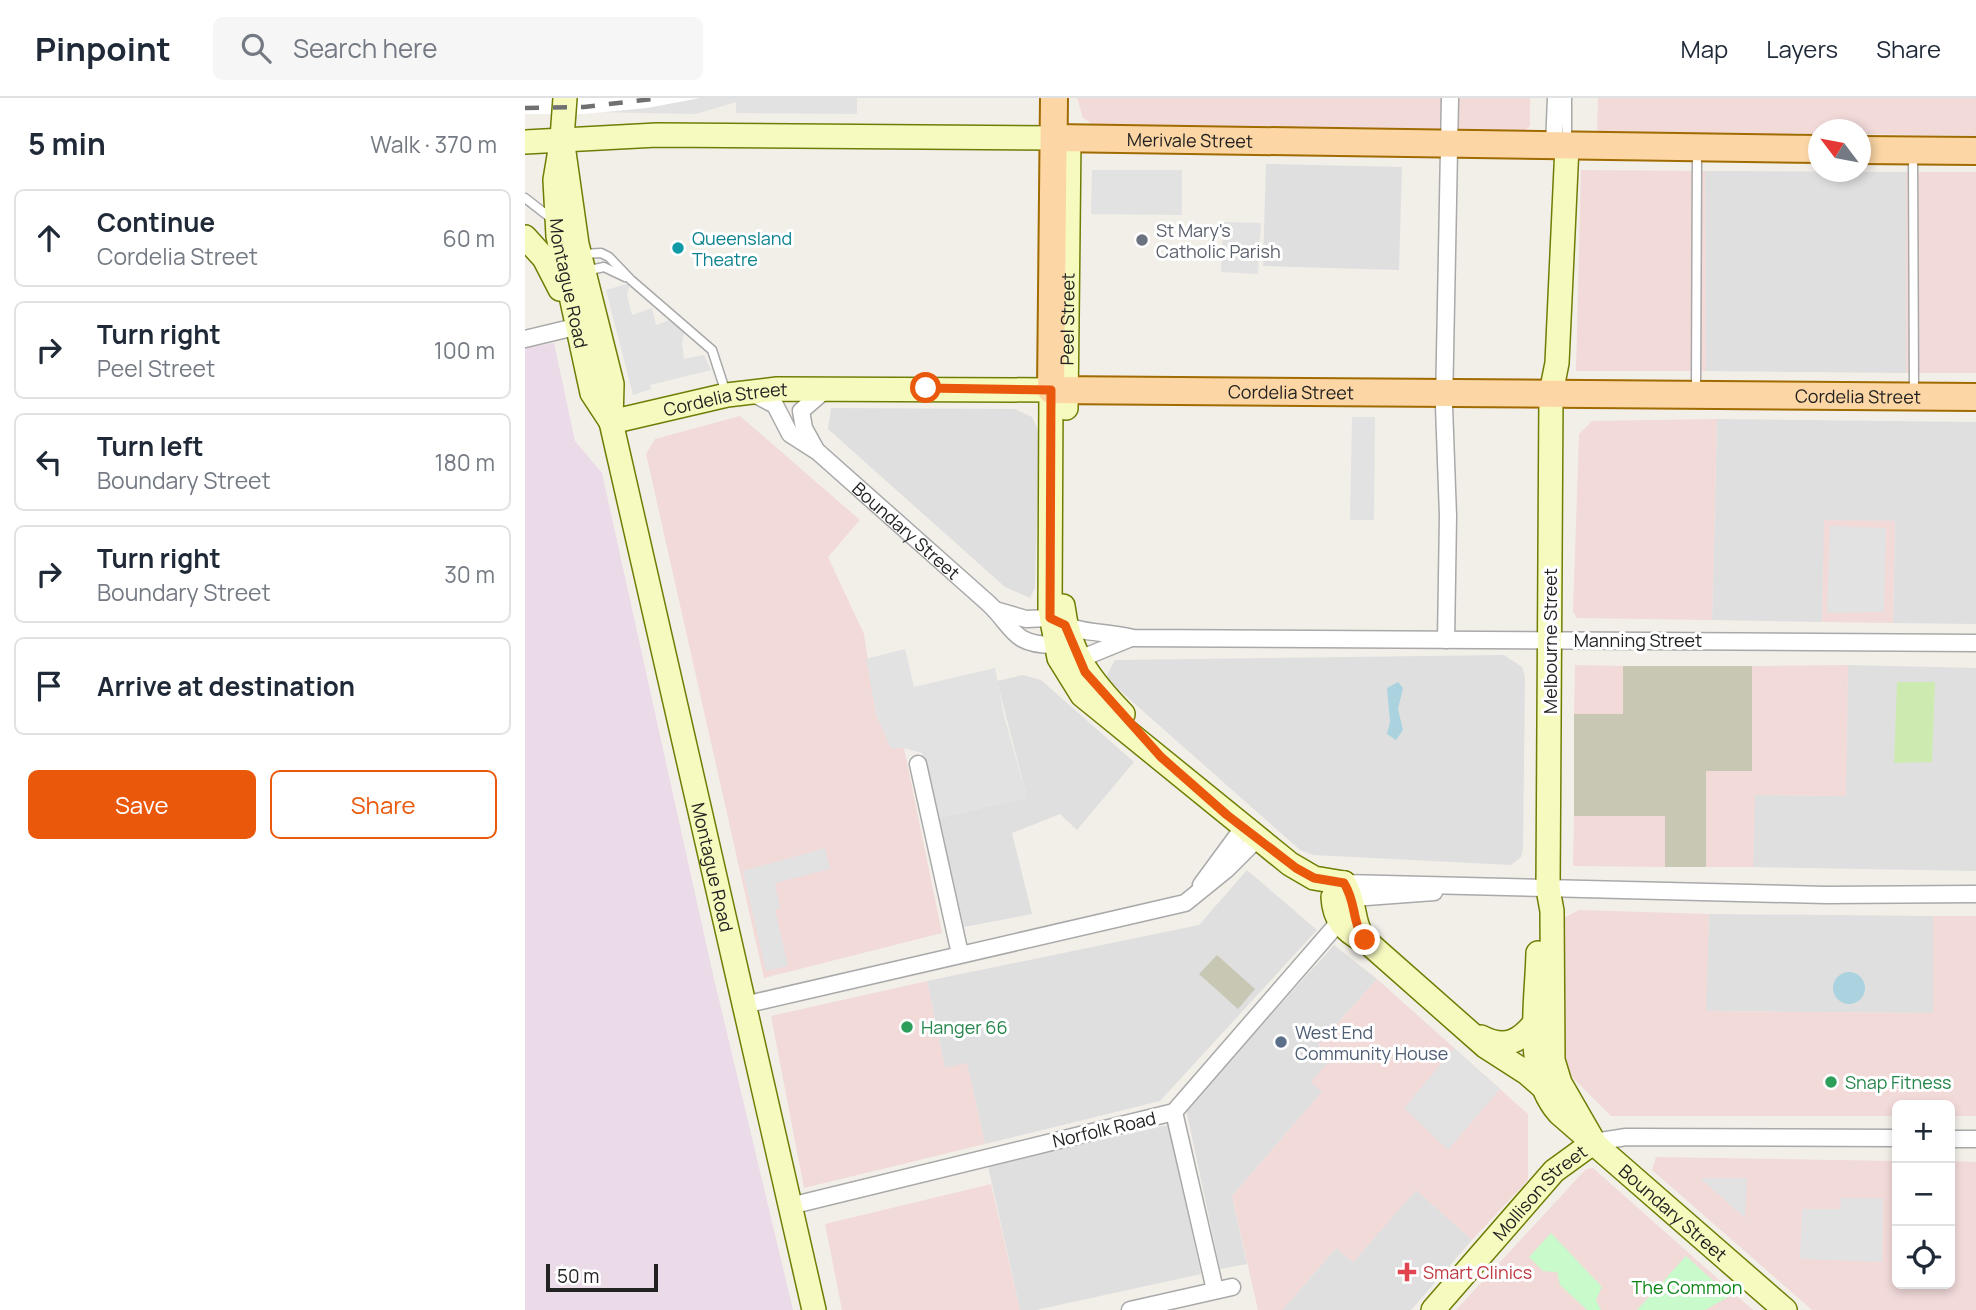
<!DOCTYPE html>
<html lang="en">
<head>
<meta charset="utf-8">
<style>
  body { margin:0; font-family:Manrope,sans-serif; background:#f6f6f7; color:#1f2937 }
  .controls { position:absolute; right:21px; bottom:21px; display:grid; overflow:hidden; border-radius:10px; box-shadow:0 4px 10px #0003 }
  .controls button { width:63px; height:63px; display:grid; place-items:center; padding:0; border:0; border-bottom:2px solid #e0e1e3; background:#fff; color:#1f2937; font:35px sans-serif }
  .compass { position:absolute; left:1283px; top:21px; width:63px; height:63px; border-radius:50%; background:#fff; box-shadow:0 4px 10px #0003; rotate:302deg }
  .scale { position:absolute; left:21px; bottom:18px; width:112px; box-sizing:border-box; padding-left:7px; border:4px solid #222; border-top:0; font-size:19px; line-height:24px; white-space:nowrap; color:#222; -webkit-text-stroke:5px #fff; paint-order:stroke }
  .stop { position:absolute; width:21px; height:21px; margin:-16px; border:5px solid #ea580c; border-radius:50%; background:#fff }
  .stop.end { background:#ea580c; border-color:#fff; box-shadow:0 2px 7px #0008 }
  .list { margin:0; padding:0; list-style:none }
  h2 { display:flex; justify-content:space-between; align-items:center; height:91px; margin:0; padding:0 28px; font-size:30px }
  h2 small { font-size:23px; font-weight:400; color:#747a83 }
  .list li { display:grid; grid-template-columns:46px 1fr auto; gap:21px; align-items:center; box-sizing:border-box; height:98px; margin:0 14px 14px; padding:0 14px; border:2px solid #e0e1e3; border-radius:10px }
  .list b { display:block; font-size:26px; white-space:nowrap }
  .list p { margin:0; font-size:23px; white-space:nowrap; color:#747a83 }
  .list em { font-size:23px; font-style:normal; color:#747a83 }
  .actions { display:flex; gap:14px; padding:21px 28px }
  .actions a { flex:1; padding:16px 0; border:2px solid #ea580c; border-radius:10px; text-align:center; font-size:24px; color:#ea580c }
  .actions .main { background:#ea580c; color:#fff }
  .icon { flex:none; width:38px; height:38px; fill:none; stroke:currentColor; stroke-width:2; stroke-linecap:round; stroke-linejoin:round }
  .map { position:relative; flex:none; width:1451px; height:1212px; overflow:hidden }
  header { display:flex; align-items:center; gap:42px; box-sizing:border-box; height:98px; padding:0 35px; background:#fff; border-bottom:2px solid #e0e1e3 }
  header strong { font-size:33px }
  nav { display:flex; gap:38px; margin-inline-start:auto; font-size:24px }
  .search { width:490px; height:63px; background:#f6f6f7; display:flex; align-items:center; gap:18px; box-sizing:border-box; padding:0 24px; border-radius:10px; color:#747a83; font-size:26px }
  main { display:flex }
  aside { flex:1; background:#fff }
  .map>svg:first-child { display:block }
</style>
</head>
<body>
<header>
<strong>Pinpoint</strong>
<div class="search"><svg class="icon" aria-label="search" viewBox="0 0 24 24"><circle cx="10" cy="10" r="6"/><path d="M15 15l6 6"/></svg>Search here</div>
<nav><a>Map</a><a>Layers</a><a>Share</a></nav>
</header>
<main>
<aside>
<h2>5 min<small>Walk · 370 m</small></h2>
<ul class="list">
<li><svg class="icon" aria-label="ahead" viewBox="0 0 24 24"><path d="M12 20V5M6 11l6-6 6 6"/></svg><div><b>Continue</b><p>Cordelia Street</p></div><em>60 m</em></li>
<li><svg class="icon" aria-label="right" viewBox="0 0 24 24"><path d="M7 20v-9h11M14 6l5 5-5 5"/></svg><div><b>Turn right</b><p>Peel Street</p></div><em>100 m</em></li>
<li><svg class="icon" aria-label="left" viewBox="0 0 24 24"><path d="M17 20v-9H6M10 6l-5 5 5 5"/></svg><div><b>Turn left</b><p>Boundary Street</p></div><em>180 m</em></li>
<li><svg class="icon" aria-label="right" viewBox="0 0 24 24"><path d="M7 20v-9h11M14 6l5 5-5 5"/></svg><div><b>Turn right</b><p>Boundary Street</p></div><em>30 m</em></li>
<li><svg class="icon" aria-label="arrive" viewBox="0 0 24 24"><path d="M6 21V4h12l-3 4 3 4H6"/></svg><div><b>Arrive at destination</b></div></li>
</ul>
<div class="actions"><a class="main">Save</a><a>Share</a></div>
</aside>
<div class="map">
<svg width="1451" height="1212" viewBox="0 0 1451 1212">
  <rect width="100%" height="100%" fill="#f2efe9"/>
  <g fill="#e0dfdf">
    <path d="M741,66L877,69L874,172L738,168Z"/>
    <path d="M1180,73L1381,74V275L1181,273Z"/>
    <path d="M306,310L490,311L507,319L514,334L510,490L505,500L480,489L303,331Z"/>
    <path d="M1192,321L1451,324V526L1368,525L1370,424L1300,422L1297,524L1187,522Z"/>
    <path d="M979,557L997,569L1000,579L998,752L996,759L986,767L788,757L775,752L584,583L582,577L590,562Z"/>
    <path d="M1323,567L1451,570V773L1228,769L1229,697L1320,698Z"/>
    <path d="M498,577L516,582L609,664L552,732L535,716L487,735L507,816L439,829L414,720L502,699L472,583Z"/>
    <path d="M722,772L792,832L635,1003L460,1046L442,966L420,970L402,883L674,827Z"/>
    <path d="M1184,816L1408,818V915L1180,913Z"/>
    <path d="M809,847L852,881L793,947L805,962L797,994L707,1098L722,1166L695,1171L661,1011Z"/>
    <path d="M643,1027L676,1176L511,1212H495L463,1068Z"/>
    <path d="M891,1091L947,1142L886,1212H757L812,1149L828,1164Z"/>
  </g>
  <g fill="#f2dad9">
    <path d="M552,0H1005V28L998,35L572,29L558,20Z"/>
    <path d="M1073,0H1451V38L1336,36V32H1294L1293,36L1269,35L1247,40L1072,39Z"/>
    <path d="M1056,72L1180,73L1181,273H1051Z"/>
    <rect x="1381" y="74" width="70" height="201"/>
    <path d="M215,318L335,422L303,459L339,536L351,616L366,650H379L417,835L239,880L121,356L130,341Z"/>
    <path d="M1192,321L1187,522L1052,520L1048,514L1054,336L1067,323Z"/>
    <path d="M1299,422L1370,423L1368,525L1297,524Z"/>
    <path d="M1050,567L1098,568V616H1049Z"/>
    <path d="M1323,567L1321,698L1230,697L1228,769H1181V673L1227,672V568Z"/>
    <path d="M1049,718H1140V769L1048,768Z"/>
    <path d="M1054,812L1184,816L1181,913L1408,915V818H1451V1018H1425V1007H1372V1018H1086L1041,973L1036,952L1037,821Z"/>
    <path d="M852,881L1003,1016V1082L947,1142L891,1092L828,1164L811,1150L757,1212H733L707,1098L797,994L786,984L805,962L793,947Z"/>
    <path d="M402,883L420,970L442,965L460,1046L279,1090L246,918Z"/>
    <path d="M1131,1059L1372,1063V1186H1425V1063L1451,1064V1212H1287L1127,1072Z"/>
    <path d="M1068,1070L1228,1212H931L1061,1071Z"/>
    <path d="M466,1086L495,1212H317L300,1126Z"/>
  </g>
  <path fill="#ebdbe8" d="M29,245L50,343L77,375L186,868L268,1212H0V250Z"/>
  <g fill="#c7c7b4">
    <path d="M1098,568H1227V673H1181V769H1140V718H1049V616H1098Z"/>
    <path d="M692,857L730,891L713,911L674,876Z"/>
  </g>
  <path fill="#cdebb0" d="M1372,584H1410L1407,664L1369,665Z"/>
  <g fill="#c8facc">
    <path d="M1026,1135L1077,1189L1071,1202L1076,1212H1062L1035,1187L1032,1174L1018,1173L1004,1159Z"/>
    <path d="M1161,1158L1205,1198L1180,1212H1112Z"/>
  </g>
  <g fill="#e2e2e2">
    <path d="M66,0H332V16L211,15V4L171,16L66,14Z"/>
    <path d="M567,72H657V117L566,116Z"/>
    <path d="M698,124L736,125L733,176L696,174Z"/>
    <path d="M105,185L102,197L107,217L127,210L131,227L150,220L160,230L157,245L159,261L179,257L186,272L125,287L126,291L108,297L81,192Z"/>
    <path d="M827,319H850L849,422H825Z"/>
    <path d="M1305,428L1361,430L1359,514L1302,515Z"/>
    <path d="M380,551L389,589L470,570L479,618L502,699L414,720L397,655L379,650L366,651L351,616L341,561Z"/>
    <path d="M300,750L305,771L250,785L255,810L250,812L263,868L241,873L218,773Z"/>
    <path d="M929,950L975,991L923,1052L879,1010Z"/>
    <path d="M1175,1080H1222L1220,1120Z"/>
    <path d="M1316,1100H1358L1357,1164L1275,1161L1277,1111H1315Z"/>
  </g>
  <g fill="#aad3df">
    <path d="M873,584L878,590L873,611L878,632L871,642L862,636L865,624L862,590Z"/>
    <circle cx="1324" cy="890" r="16"/>
  </g>
  <path fill="#fff" d="M0,0H175L122,10L58,16H0Z"/>
  <g fill="none" stroke-linecap="round" stroke-linejoin="round">
    <g stroke="#a9a9a9" stroke-width="11">
      <g id="lane">
        <path d="M1042,43V0"/>
        <path d="M1388,56L1389,295"/>
        <path d="M0,100L27,121"/>
        <path d="M58,156L76,155L84,159L106,182L187,252L201,295"/>
        <path d="M60,173L79,169L100,179"/>
        <path d="M1171,293L1172,54"/>
      </g>
    </g>
    <g stroke="#a9a9a9" stroke-width="19">
      <g id="street">
        <path d="M1029,48L1031,0"/>
        <path d="M0,241L50,229"/>
        <path id="s1" d="M227,295L250,307L265,336L293,354L463,505C489,529 486,547 529,547"/>
        <path d="M291,352L279,330L276,313L300,292"/>
        <path d="M470,512L501,521L525,520"/>
        <path d="M540,527C560,536 586,534 608,540L1451,545"/>
        <path d="M921,542L923,418L919,308L925,0"/>
        <path d="M552,559L562,558L606,540"/>
        <path d="M393,666L435,856"/>
        <path d="M819,785L1300,797L1451,796"/>
        <path d="M676,787L715,734"/>
        <path d="M828,800L909,794"/>
        <path d="M219,907L660,805L702,771L725,748"/>
        <path d="M649,1014L690,1192"/>
        <path d="M1425,1041H1451"/>
        <path d="M1069,1044L1101,1039L1372,1040"/>
        <path d="M265,1108L649,1014L814,824"/>
        <path d="M605,1212L707,1189"/>
      </g>
    </g>
    <g stroke="#707d05" stroke-width="26">
      <g id="secondary">
        <path id="s2" d="M40,0L37,40L30,82L33,138L67,295L86,324"/>
        <path id="s3" d="M37,40L52,146L87,286L86,324L289,1212"/>
        <path d="M0,44L132,37L529,40"/>
        <path d="M1042,48L1032,265L1026,295L1023,791L1027,813L1028,962L1035,985L1069,1044"/>
        <path d="M0,139L19,160L35,191"/>
        <path id="s4" d="M541,310L544,40"/>
        <path id="s5" d="M86,324L202,297L252,291L526,292L525,512L534,560L557,597L765,766L789,780L819,785"/>
        <path d="M538,508C543,554 567,584 598,616"/>
        <path d="M819,785C832,806 826,824 840,842L960,948L1002,975L1018,989"/>
        <path d="M819,785L808,799C809,822 820,833 839,843"/>
        <path id="s6" d="M1013,855C1012,906 998,974 1034,1015L1260,1212"/>
        <path d="M956,939C981,952 996,943 1012,922"/>
        <path id="s7" d="M908,1212L1029,1073L1069,1044"/>
      </g>
    </g>
    <g stroke="#a06b00" stroke-width="30">
      <g id="primary">
        <path id="s8" d="M529,0L526,292L1451,299"/>
        <path id="s9" d="M529,40L1294,51"/>
        <path d="M1336,52L1451,53"/>
      </g>
    </g>
    <use href="#lane" stroke="#fff" stroke-width="8"/>
    <use href="#street" stroke="#fff" stroke-width="16"/>
    <use href="#secondary" stroke="#f7fabf" stroke-width="23"/>
    <use href="#primary" stroke="#fcd6a4" stroke-width="26"/>
    <path stroke="#707070" stroke-width="4.5" stroke-dasharray="14 14" stroke-linecap="butt" d="M0,10L59,9L136,0"/>
  </g>
  <g fill="none" stroke-linecap="round" stroke-linejoin="round">
    <path stroke="#ea580c" stroke-width="9" d="M401,290L526,292L525,520L540,527L560,574L636,659L702,717L771,770L789,780L819,785C832,806 826,823 840,842"/>
  </g>
  <circle fill="#6b7280" stroke="#fff" stroke-width="2.5" cx="617" cy="142" r="7"/>
  <circle fill="#0f9aa8" stroke="#fff" stroke-width="2.5" cx="153" cy="150" r="7"/>
  <g fill="#2e9e5b" stroke="#fff" stroke-width="2.5">
    <circle cx="382" cy="929" r="7"/>
    <circle cx="1306" cy="984" r="7"/>
  </g>
  <circle fill="#5c6f8a" stroke="#fff" stroke-width="2.5" cx="756" cy="944" r="7"/>
  <path fill="#e0444e" stroke="#fff" stroke-width="2.5" d="M878.5 1163.5h7v7h7v7h-7v7h-7v-7h-7v-7h7z"/>
  <g text-anchor="middle" dominant-baseline="central" stroke-width="6" stroke-linejoin="round" paint-order="stroke">
    <g font-size="18" fill="#222" stroke="#fff">
      <text stroke="none"><textPath href="#s9" startOffset="136">Merivale Street</textPath></text>
      <text stroke="none"><textPath href="#s2" startOffset="187">Montague Road</textPath></text>
      <text stroke="none"><textPath href="#s4" startOffset="89">Peel Street</textPath></text>
      <text stroke="none"><textPath href="#s8" startOffset="532">Cordelia Street</textPath></text>
      <text stroke="none"><textPath href="#s8" startOffset="1099">Cordelia Street</textPath></text>
      <text stroke="none"><textPath href="#s5" startOffset="117">Cordelia Street</textPath></text>
      <text stroke="none"><textPath href="#s1" startOffset="210">Boundary Street</textPath></text>
      <text x="1113" y="542">Manning Street</text>
      <text transform="translate(1025 543) rotate(-90)">Melbourne Street</text>
      <text stroke="none"><textPath href="#s3" startOffset="746">Montague Road</textPath></text>
      <text transform="translate(579 1031) rotate(-13)">Norfolk Road</text>
      <text stroke="none"><textPath href="#s7" startOffset="159">Mollison Street</textPath></text>
      <text stroke="none"><textPath href="#s6" startOffset="317">Boundary Street</textPath></text>
    </g>
    <g font-size="18" fill="#5b616d" stroke="#fff" text-anchor="start">
      <text x="631" y="132">St Mary's<tspan x="631" dy="21">Catholic Parish</tspan></text>
    </g>
    <g font-size="18" fill="#0d838f" stroke="#fff" text-anchor="start">
      <text x="167" y="140">Queensland<tspan x="167" dy="21">Theatre</tspan></text>
    </g>
    <g font-size="18" fill="#27864d" stroke="#fff" text-anchor="start">
      <text x="396" y="929">Hanger 66</text>
      <text x="1320" y="984">Snap Fitness</text>
    </g>
    <g font-size="18" fill="#4e5e75" stroke="#fff" text-anchor="start">
      <text x="770" y="934">West End<tspan x="770" dy="21">Community House</tspan></text>
    </g>
    <g font-size="18" fill="#be3a42" stroke="#fff" text-anchor="start">
      <text x="898" y="1174">Smart Clinics</text>
    </g>
    <g font-size="18" fill="#0c8416" stroke="#fff">
      <text x="1162" y="1189">The Common</text>
    </g>
  </g>
</svg>
<div class="controls">
<button>+</button>
<button>−</button>
<button><svg class="icon" aria-label="locate" viewBox="0 0 24 24"><circle cx="12" cy="12" r="6"/><path d="M12 2v4M12 18v4M2 12h4M18 12h4"/></svg></button>
</div>
<svg class="compass" viewBox="-18 -18 36 36"><path d="M0-13l5 13h-10z" fill="#e53935"/><path d="M0 13l5-13h-10z" fill="#747a83"/></svg>
<div class="scale">50 m</div>
<div class="stop" style="left:401px;top:290px"></div>
<div class="stop end" style="left:840px;top:842px"></div>
</div>
</main>
</body>
</html>
